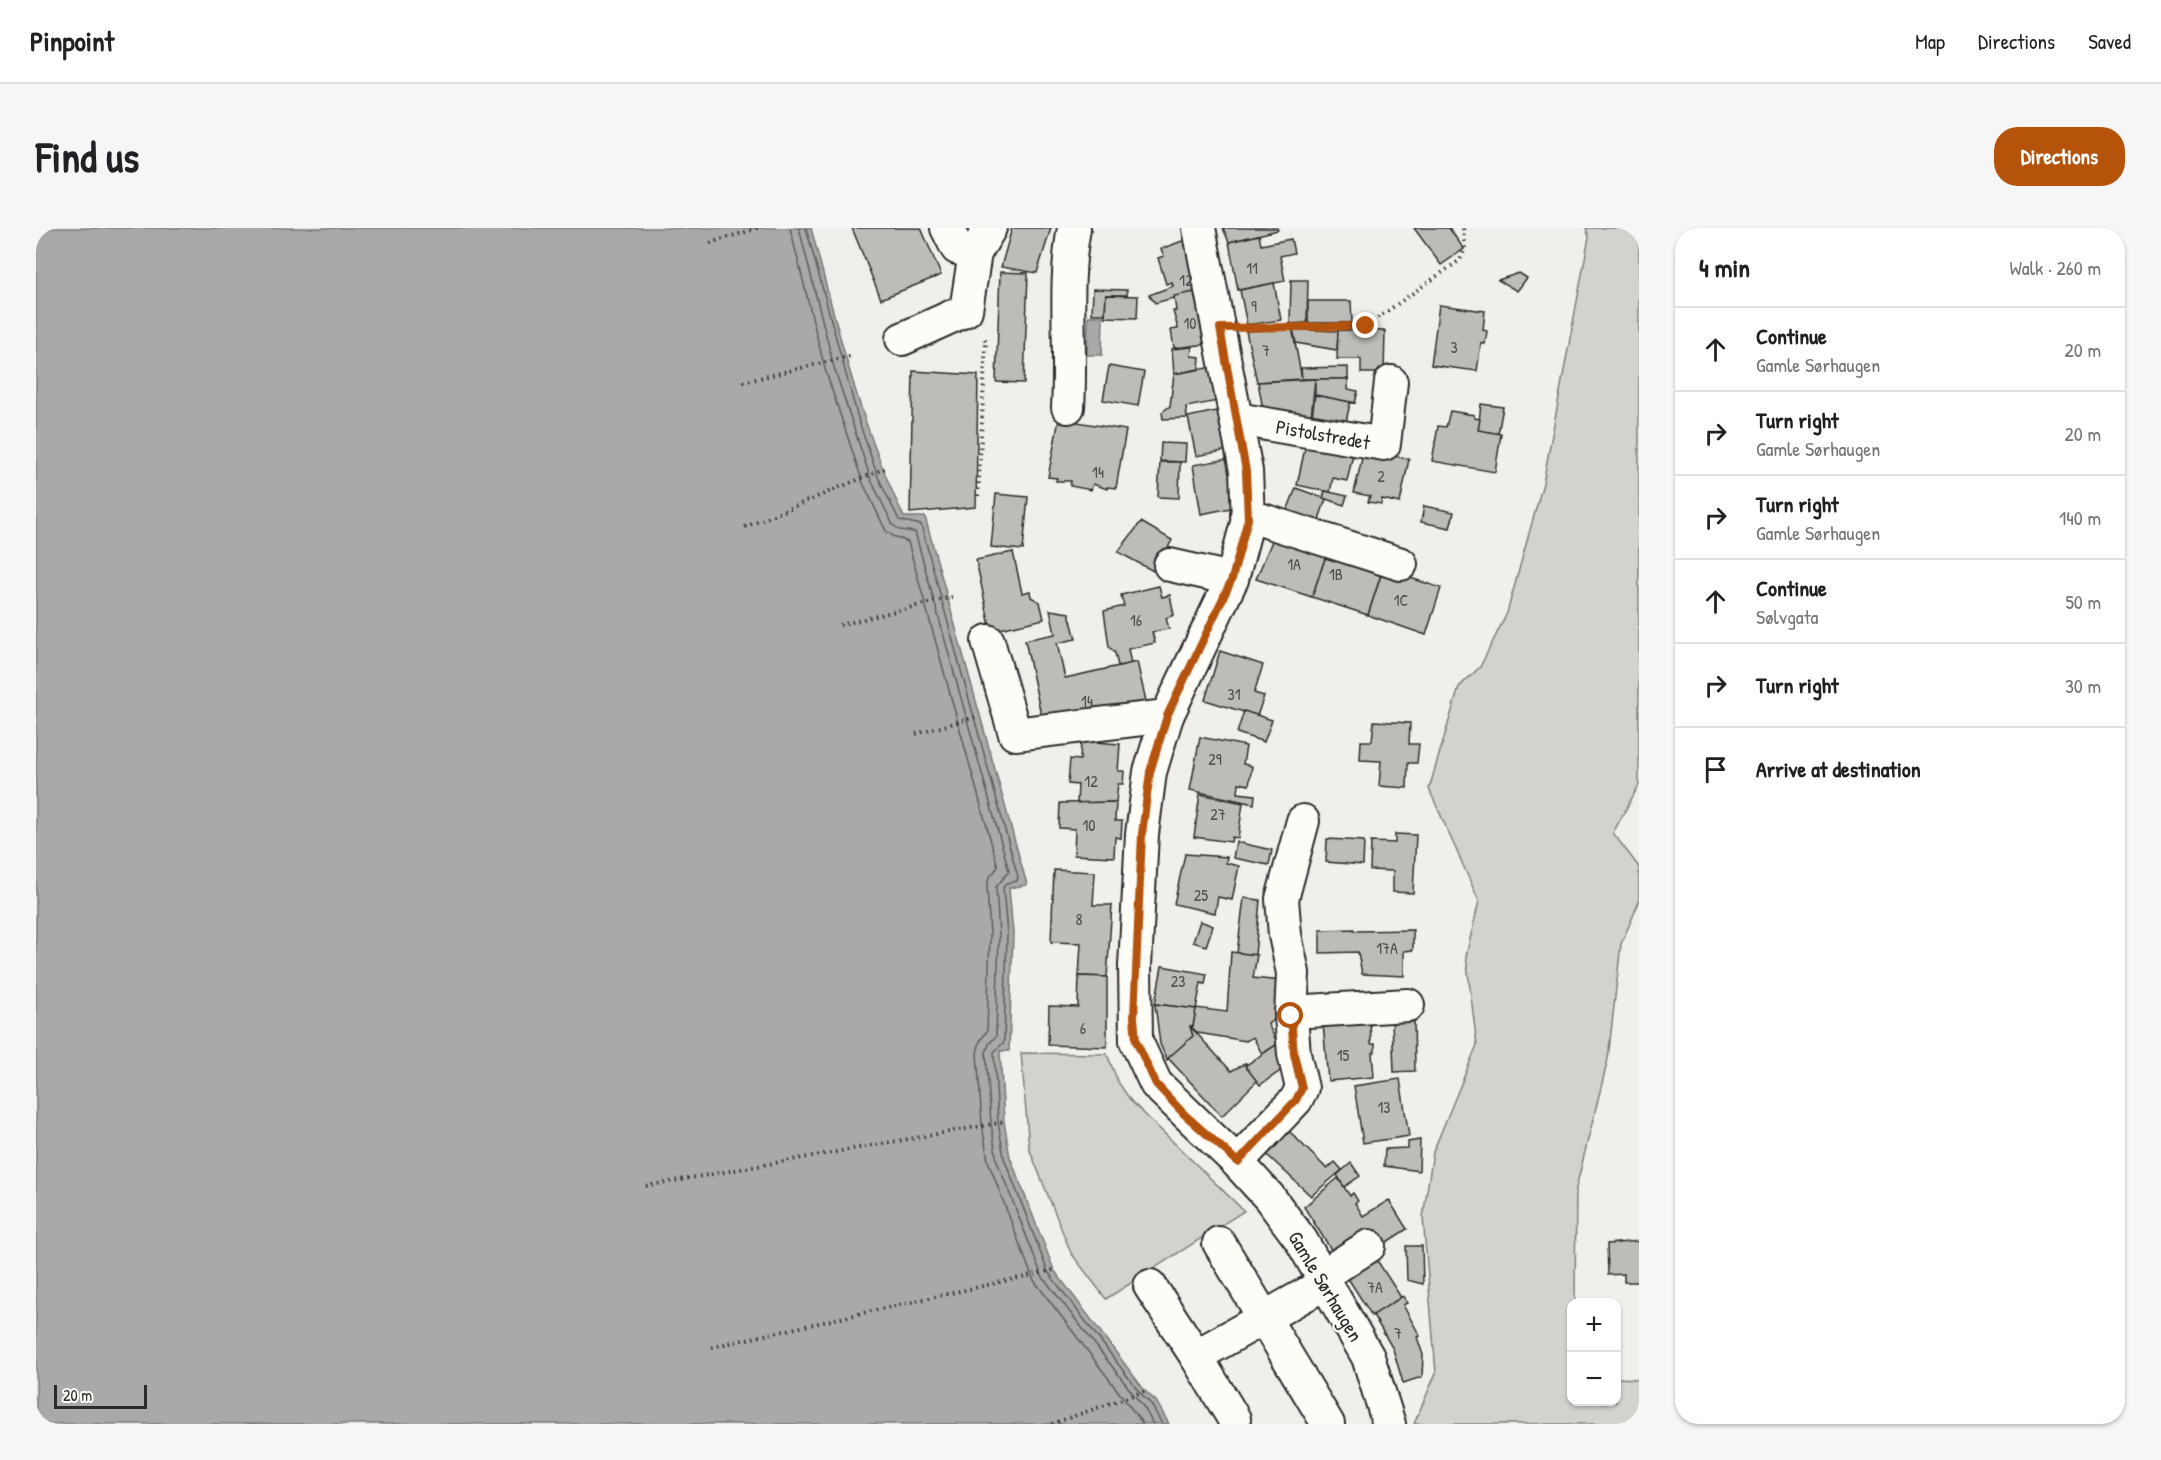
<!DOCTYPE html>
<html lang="en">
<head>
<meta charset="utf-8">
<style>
  body { margin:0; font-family:"Patrick Hand",sans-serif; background:#f6f6f6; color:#202124 }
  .controls { position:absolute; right:18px; bottom:18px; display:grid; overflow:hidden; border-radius:12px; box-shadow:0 2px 4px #0004 }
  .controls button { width:54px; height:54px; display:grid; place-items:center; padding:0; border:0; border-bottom:2px solid #e0e0e0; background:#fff; color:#202124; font:30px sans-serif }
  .scale { position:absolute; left:18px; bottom:15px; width:93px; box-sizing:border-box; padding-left:6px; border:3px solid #2b2b2b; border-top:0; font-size:16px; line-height:21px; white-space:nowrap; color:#2b2b2b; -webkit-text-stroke:4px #fdfcf7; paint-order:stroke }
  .stop { position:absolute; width:18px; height:18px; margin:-14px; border:4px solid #b45309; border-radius:50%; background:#fff }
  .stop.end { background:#b45309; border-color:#fff; box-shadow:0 2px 6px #0008 }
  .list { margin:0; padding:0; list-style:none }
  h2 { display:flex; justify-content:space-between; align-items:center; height:78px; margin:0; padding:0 24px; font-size:26px }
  h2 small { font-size:20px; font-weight:400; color:#757577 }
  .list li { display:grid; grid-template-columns:39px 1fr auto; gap:18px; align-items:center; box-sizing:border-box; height:84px; padding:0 24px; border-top:2px solid #e0e0e0 }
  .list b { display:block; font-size:22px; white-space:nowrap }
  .list p { margin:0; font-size:20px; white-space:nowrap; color:#757577 }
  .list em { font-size:20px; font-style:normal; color:#757577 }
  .icon { flex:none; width:33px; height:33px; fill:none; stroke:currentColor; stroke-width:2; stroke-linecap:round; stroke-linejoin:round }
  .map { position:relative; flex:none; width:1603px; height:1196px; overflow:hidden; border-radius:24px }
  header { display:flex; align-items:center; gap:36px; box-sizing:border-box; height:84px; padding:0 30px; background:#fff; border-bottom:2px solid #e0e0e0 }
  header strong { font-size:28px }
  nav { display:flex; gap:33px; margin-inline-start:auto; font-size:21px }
  .intro { display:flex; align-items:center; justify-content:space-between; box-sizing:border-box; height:144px; padding:0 36px }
  h1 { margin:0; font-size:42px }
  .button { padding:15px 27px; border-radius:24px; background:#b45309; color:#fff; font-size:21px; font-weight:700 }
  main { display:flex; gap:36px; padding:0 36px }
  aside { flex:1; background:#fff; border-radius:24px; box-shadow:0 2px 4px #0004 }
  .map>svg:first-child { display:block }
</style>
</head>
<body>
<header>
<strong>Pinpoint</strong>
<nav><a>Map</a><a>Directions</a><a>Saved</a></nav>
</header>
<div class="intro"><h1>Find us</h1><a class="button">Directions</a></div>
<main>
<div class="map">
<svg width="1603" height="1196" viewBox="0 0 1603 1196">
  <rect width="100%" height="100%" fill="#f0efeb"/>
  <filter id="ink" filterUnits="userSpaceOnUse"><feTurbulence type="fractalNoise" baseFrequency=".0167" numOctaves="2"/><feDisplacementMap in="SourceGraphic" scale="12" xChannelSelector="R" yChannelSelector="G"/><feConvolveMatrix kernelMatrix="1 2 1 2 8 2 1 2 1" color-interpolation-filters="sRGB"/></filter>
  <g filter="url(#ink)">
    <g fill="#d3d2cf" stroke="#7f7e7d" stroke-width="1.5">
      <path d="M1550,0H1603V557L1577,605L1603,639V674L1585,716L1572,831L1540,960L1539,1074H1536V1174H1580L1581,1150L1603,1151V1196H1378L1400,1145L1387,989L1397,924L1441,817L1430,728L1443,673L1393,561L1423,459L1444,439L1471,385L1507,255L1553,9Z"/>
      <path d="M985,825L1071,826L1082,854L1095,873L1208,983L1070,1071L1035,1025L993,920Z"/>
    </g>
    <g fill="#aaa9a7" stroke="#777775" stroke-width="1.5">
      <path d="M0,0H775C801,98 824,197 868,289H889L991,657L973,660L977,705L973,823H964L968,893L974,929L1018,1042L1109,1163L1120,1173L1133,1196H0Z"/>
      <path d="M1052,88H1067L1066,127H1051Z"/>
    </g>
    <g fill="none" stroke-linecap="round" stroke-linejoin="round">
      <g stroke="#5e5d5d" stroke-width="1.5">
        <path d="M754,0L789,141L827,255L850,303L857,308L872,314L962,639L953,650L951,660L954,706L951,803L944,813L941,825L946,896L952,933L997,1051L1107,1196"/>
        <path d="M763,0L798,139L835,252L857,297L864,302L879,304L973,643L960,659L963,706L960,808L953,816L950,825L955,895L961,933L1006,1048L1109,1181L1117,1196"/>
        <path d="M770,0L823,194L842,249L863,292L885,297L982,649L981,653L970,655L967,660L971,706L968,814L958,824L962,894L968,930L1012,1044L1105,1166L1115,1176L1126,1196"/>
      </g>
    </g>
    <g fill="#bdbcb8" stroke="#2b2b2b" stroke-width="1.5">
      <path d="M816,0H885L905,47L845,71Z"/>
      <path d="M976,0H1015L1001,45L965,39Z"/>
      <path d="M1187,0H1241L1242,2L1193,14Z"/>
      <path d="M1378,0H1413L1428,21L1405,37Z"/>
      <path d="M1223,7L1225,17L1255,11L1258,25L1244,28L1249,53L1202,62L1193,14Z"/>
      <path d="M1149,12L1160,38L1164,63L1119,75L1113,67L1137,58L1136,54L1130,56L1122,30L1128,28L1125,21Z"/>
      <path d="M964,44L992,45L988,155L960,154Z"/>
      <path d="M1483,45L1491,50L1481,63L1462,52Z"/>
      <path d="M1255,52H1272L1271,95L1254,96Z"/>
      <path d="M1238,55L1245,92L1211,97L1204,62Z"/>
      <path d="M1057,61L1091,62V67H1070L1069,86H1056Z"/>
      <path d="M1164,63L1172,116L1138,120L1135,102L1142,101L1137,83H1140L1138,68Z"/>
      <path d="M1070,67L1102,68L1101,90L1069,89Z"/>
      <path d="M1272,73H1315L1316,95H1272Z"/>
      <path d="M1403,77L1449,83L1447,102L1451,103L1449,116L1445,115L1441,143L1395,137Z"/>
      <path d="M1256,99L1266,151L1221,154L1210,103Z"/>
      <path d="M1257,101L1302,103L1301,122L1260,115Z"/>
      <path d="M1302,102L1349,103L1348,145H1325V131H1301Z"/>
      <path d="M1156,119L1155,128L1164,129L1163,141L1138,146L1136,121Z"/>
      <path d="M1073,138L1108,144L1102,178L1067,172Z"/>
      <path d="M1177,139L1182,173L1150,179L1151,190L1127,191L1126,184L1134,178L1138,146Z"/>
      <path d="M1312,139V151H1266L1265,140Z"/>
      <path d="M877,143L942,147L940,279L874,285Z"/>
      <path d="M1279,151L1274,199L1229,193L1222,154Z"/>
      <path d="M1279,151H1312V161L1322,163L1319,175L1279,167Z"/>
      <path d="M1279,167L1319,175H1314L1307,208L1274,201Z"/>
      <path d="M1445,176L1467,179L1462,206L1442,202Z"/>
      <path d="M1185,182L1193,222L1160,228L1152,189Z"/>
      <path d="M1414,183L1438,187V190L1444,191L1442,202L1465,206L1459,244L1396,233L1402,198L1410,199Z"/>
      <path d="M1023,191L1090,202L1080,260L1071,259V261L1057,256L1055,262L1034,258L1035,253H1020L1021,250L1012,249Z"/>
      <path d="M1271,211L1318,222L1311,253L1297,250L1294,264L1261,257Z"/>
      <path d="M1125,215L1150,216L1149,234L1124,233Z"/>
      <path d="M1328,222L1373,231L1364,275L1346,271L1345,276L1332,274L1334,268L1318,265Z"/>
      <path d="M1192,231L1200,279L1165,286L1157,237Z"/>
      <path d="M1124,234H1144L1143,270L1122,269Z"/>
      <path d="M1260,260L1290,271L1280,300L1249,288Z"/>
      <path d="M1289,263L1311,268L1308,277L1287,270Z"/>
      <path d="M960,266L992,269L987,322L955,319Z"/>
      <path d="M1388,278L1418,284L1414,300L1385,294Z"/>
      <path d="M1105,294L1136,312L1119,344L1082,324Z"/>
      <path d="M1239,306L1292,322L1276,369L1220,351Z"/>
      <path d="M1292,322L1347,341L1332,387L1276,369Z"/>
      <path d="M977,324L986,365L994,363L995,369L1004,374L1008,391L955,403L940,332Z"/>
      <path d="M1347,341L1405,360L1390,407L1332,387Z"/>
      <path d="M1123,358L1126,369L1134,367L1138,387L1130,390L1133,401L1116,404L1119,415L1092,421L1095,436L1082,438L1079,425L1073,419L1068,383L1088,378L1085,367Z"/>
      <path d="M1014,382L1033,385L1040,411L1021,415L1029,450L1101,434L1110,473L1007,496L989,412L1019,406Z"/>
      <path d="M1184,423L1227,437L1218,465L1228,468L1221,488L1169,472Z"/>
      <path d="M1208,483L1236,492L1228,514L1201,505Z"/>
      <path d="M1338,493L1374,495L1373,516H1383L1381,535H1372L1371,560L1343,558L1345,533L1324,532L1325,513H1336Z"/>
      <path d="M1164,509L1210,518L1207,536L1216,538L1213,557L1203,555L1202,565L1219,567L1218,576L1154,562Z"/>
      <path d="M1045,513L1084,516L1082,543H1088L1087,556H1082L1080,574L1041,575L1042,557L1032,556L1034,531L1044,532Z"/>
      <path d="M1164,566L1207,575L1202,610L1196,609L1195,614L1158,609Z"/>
      <path d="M1080,574L1079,593H1086L1085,610L1079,609L1078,629L1038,627L1039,601L1023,600L1024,575Z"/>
      <path d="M1359,606L1380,607L1377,665L1357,664V643L1334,642L1335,614L1359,615Z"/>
      <path d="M1291,611L1328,613L1327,637L1290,634Z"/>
      <path d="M1200,614L1236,622L1233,637L1197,630Z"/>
      <path d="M1149,626L1191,629L1190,635L1203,638L1196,672L1182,669L1179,685L1138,676Z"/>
      <path d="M1018,642L1059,644L1057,677H1076L1071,749L1043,748L1045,715L1015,714Z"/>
      <path d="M1208,670L1224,672L1219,727L1201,725Z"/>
      <path d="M1164,693L1177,698L1170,718L1157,714Z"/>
      <path d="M1318,701V703L1377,702V722L1368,723V748L1326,746L1322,724L1284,725V702Z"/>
      <path d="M1195,724L1221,727L1217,750L1246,753L1242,789L1232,796L1243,818L1240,817L1226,826L1217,809L1210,813L1162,805L1154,798H1157L1160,780L1191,784Z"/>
      <path d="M1126,738L1171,746L1169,756L1165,755L1160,781L1119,776Z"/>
      <path d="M1043,748L1071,749V819L1012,817L1013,778L1042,779Z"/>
      <path d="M1119,776L1160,781L1157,798H1154L1157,808L1131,832L1124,816Z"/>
      <path d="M1334,791L1335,816H1339V824L1336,825L1338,849L1292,853L1287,795Z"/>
      <path d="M1356,791H1378L1379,843L1358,844Z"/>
      <path d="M1154,798L1195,843L1210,835L1221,853L1186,888L1132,830L1157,808Z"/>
      <path d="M1240,817L1253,837L1224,857L1209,838Z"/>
      <path d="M1364,851L1373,908L1327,915L1318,858Z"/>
      <path d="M1250,900L1291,941L1299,934L1306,942L1275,968L1228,924Z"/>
      <path d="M1384,912L1383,943L1348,938L1349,921L1372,920V914Z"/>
      <path d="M1315,935L1324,948L1308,959L1301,947Z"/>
      <path d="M1302,950L1314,968L1317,965L1322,973L1319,975L1327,988L1353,972L1371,1001L1340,1021L1301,1031L1268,979Z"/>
      <path d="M1603,1013V1054H1588V1046L1572,1047L1571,1016Z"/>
      <path d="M1370,1018H1386L1387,1056L1371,1052Z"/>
      <path d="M1337,1026L1366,1071L1336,1088L1308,1044Z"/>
      <path d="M1367,1068L1371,1075L1367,1077L1384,1108L1381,1109L1387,1127L1386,1149L1367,1155L1357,1121L1337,1087Z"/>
    </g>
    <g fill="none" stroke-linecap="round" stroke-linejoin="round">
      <g stroke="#2b2b2b" stroke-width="36">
        <g id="minor">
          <path d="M911,0L921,20L939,25"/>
          <path d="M1163,0L1210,243L1212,291L1196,351L1131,488L1114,544L1106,606L1099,738L1100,813L1120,856L1201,934L1233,969L1265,1012L1332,1129L1353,1196"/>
          <path d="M866,111L930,82L939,25L954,0"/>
          <path d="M1032,179C1036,119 1027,59 1038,0"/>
          <path d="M1201,191L1348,216L1355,154"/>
          <path d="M1211,287L1365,336"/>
          <path d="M1134,337L1196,351"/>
          <path d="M952,413L979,506L1131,488"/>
          <path d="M1255,784L1372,777"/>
          <path d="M1201,934L1260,872L1266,860L1258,826L1255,788L1257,745L1249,707L1246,671L1267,593"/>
          <path d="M1183,1015L1292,1196"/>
          <path d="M1284,1049L1333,1018"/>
          <path d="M1114,1058L1160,1128L1288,1056"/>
          <path d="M1160,1128L1198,1191"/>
        </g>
      </g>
      <g stroke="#2b2b2b" stroke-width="4" stroke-dasharray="1.5 4.5" stroke-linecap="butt">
        <path d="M674,15L722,0"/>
        <path d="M1212,99L1330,98L1424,32L1429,21L1427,0"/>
        <path d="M707,154L815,128"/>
        <path d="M942,268L950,113L947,108"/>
        <path d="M709,299L850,240"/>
        <path d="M804,397L916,369"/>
        <path d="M880,506L943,488"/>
        <path d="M610,958L968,894"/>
        <path d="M676,1119L1018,1042"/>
        <path d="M1016,1196L1109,1163"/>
      </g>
      <use href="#minor" stroke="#fdfcf7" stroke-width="32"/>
    </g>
  </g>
  <g fill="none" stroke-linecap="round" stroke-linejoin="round" filter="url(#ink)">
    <path stroke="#b45309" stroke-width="8" d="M1255,788L1258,826L1266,860L1260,872L1202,934L1148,886L1120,856L1100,813L1098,789L1106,606L1114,544L1131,488L1196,351L1212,291L1210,243L1184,100L1330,98"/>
  </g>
  <g text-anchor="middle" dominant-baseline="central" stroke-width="4.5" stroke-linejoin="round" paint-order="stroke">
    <g font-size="16" fill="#504f4e">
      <text x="1216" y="40">11</text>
      <text x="1150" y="52">12</text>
      <text x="1218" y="78">9</text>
      <text x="1154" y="95">10</text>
      <text x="1418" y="119">3</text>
      <text x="1230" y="122">7</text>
      <text x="1062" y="244">14</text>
      <text x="1345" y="248">2</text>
      <text x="1258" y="336">1A</text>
      <text x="1300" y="346">1B</text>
      <text x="1365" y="372">1C</text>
      <text x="1100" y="392">16</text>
      <text x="1198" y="466">31</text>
      <text x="1051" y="473">14</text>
      <text x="1179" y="531">29</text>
      <text x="1055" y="553">12</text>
      <text x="1182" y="586">27</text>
      <text x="1053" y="597">10</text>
      <text x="1165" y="667">25</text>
      <text x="1043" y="691">8</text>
      <text x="1351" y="720">17A</text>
      <text x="1142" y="753">23</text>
      <text x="1047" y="800">6</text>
      <text x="1307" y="827">15</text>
      <text x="1348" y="879">13</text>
      <text x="1339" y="1059">7A</text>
      <text x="1362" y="1105">7</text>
    </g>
    <g font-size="20" fill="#2b2b2b" stroke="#fdfcf7">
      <text transform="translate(1287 206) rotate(10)">Pistolstredet</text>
      <text transform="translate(1290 1058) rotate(59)">Gamle Sørhaugen</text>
    </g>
  </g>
</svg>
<div class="controls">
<button>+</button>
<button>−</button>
</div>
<div class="scale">20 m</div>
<div class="stop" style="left:1255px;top:788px"></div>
<div class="stop end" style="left:1330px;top:98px"></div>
</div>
<aside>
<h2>4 min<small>Walk · 260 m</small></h2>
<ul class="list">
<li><svg class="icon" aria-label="ahead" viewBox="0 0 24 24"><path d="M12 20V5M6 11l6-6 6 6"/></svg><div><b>Continue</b><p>Gamle Sørhaugen</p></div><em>20 m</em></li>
<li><svg class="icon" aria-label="right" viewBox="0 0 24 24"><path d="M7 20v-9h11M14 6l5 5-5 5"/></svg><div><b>Turn right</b><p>Gamle Sørhaugen</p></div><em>20 m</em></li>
<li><svg class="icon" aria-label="right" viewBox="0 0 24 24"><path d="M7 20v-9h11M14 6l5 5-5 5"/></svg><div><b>Turn right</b><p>Gamle Sørhaugen</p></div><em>140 m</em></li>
<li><svg class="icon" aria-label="ahead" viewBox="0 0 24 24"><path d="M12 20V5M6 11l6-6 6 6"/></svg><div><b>Continue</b><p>Sølvgata</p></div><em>50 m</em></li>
<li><svg class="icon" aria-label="right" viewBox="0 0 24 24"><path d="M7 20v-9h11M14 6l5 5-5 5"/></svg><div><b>Turn right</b></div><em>30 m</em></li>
<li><svg class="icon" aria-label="arrive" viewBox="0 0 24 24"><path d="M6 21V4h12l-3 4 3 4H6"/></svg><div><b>Arrive at destination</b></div></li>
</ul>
</aside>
</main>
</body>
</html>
